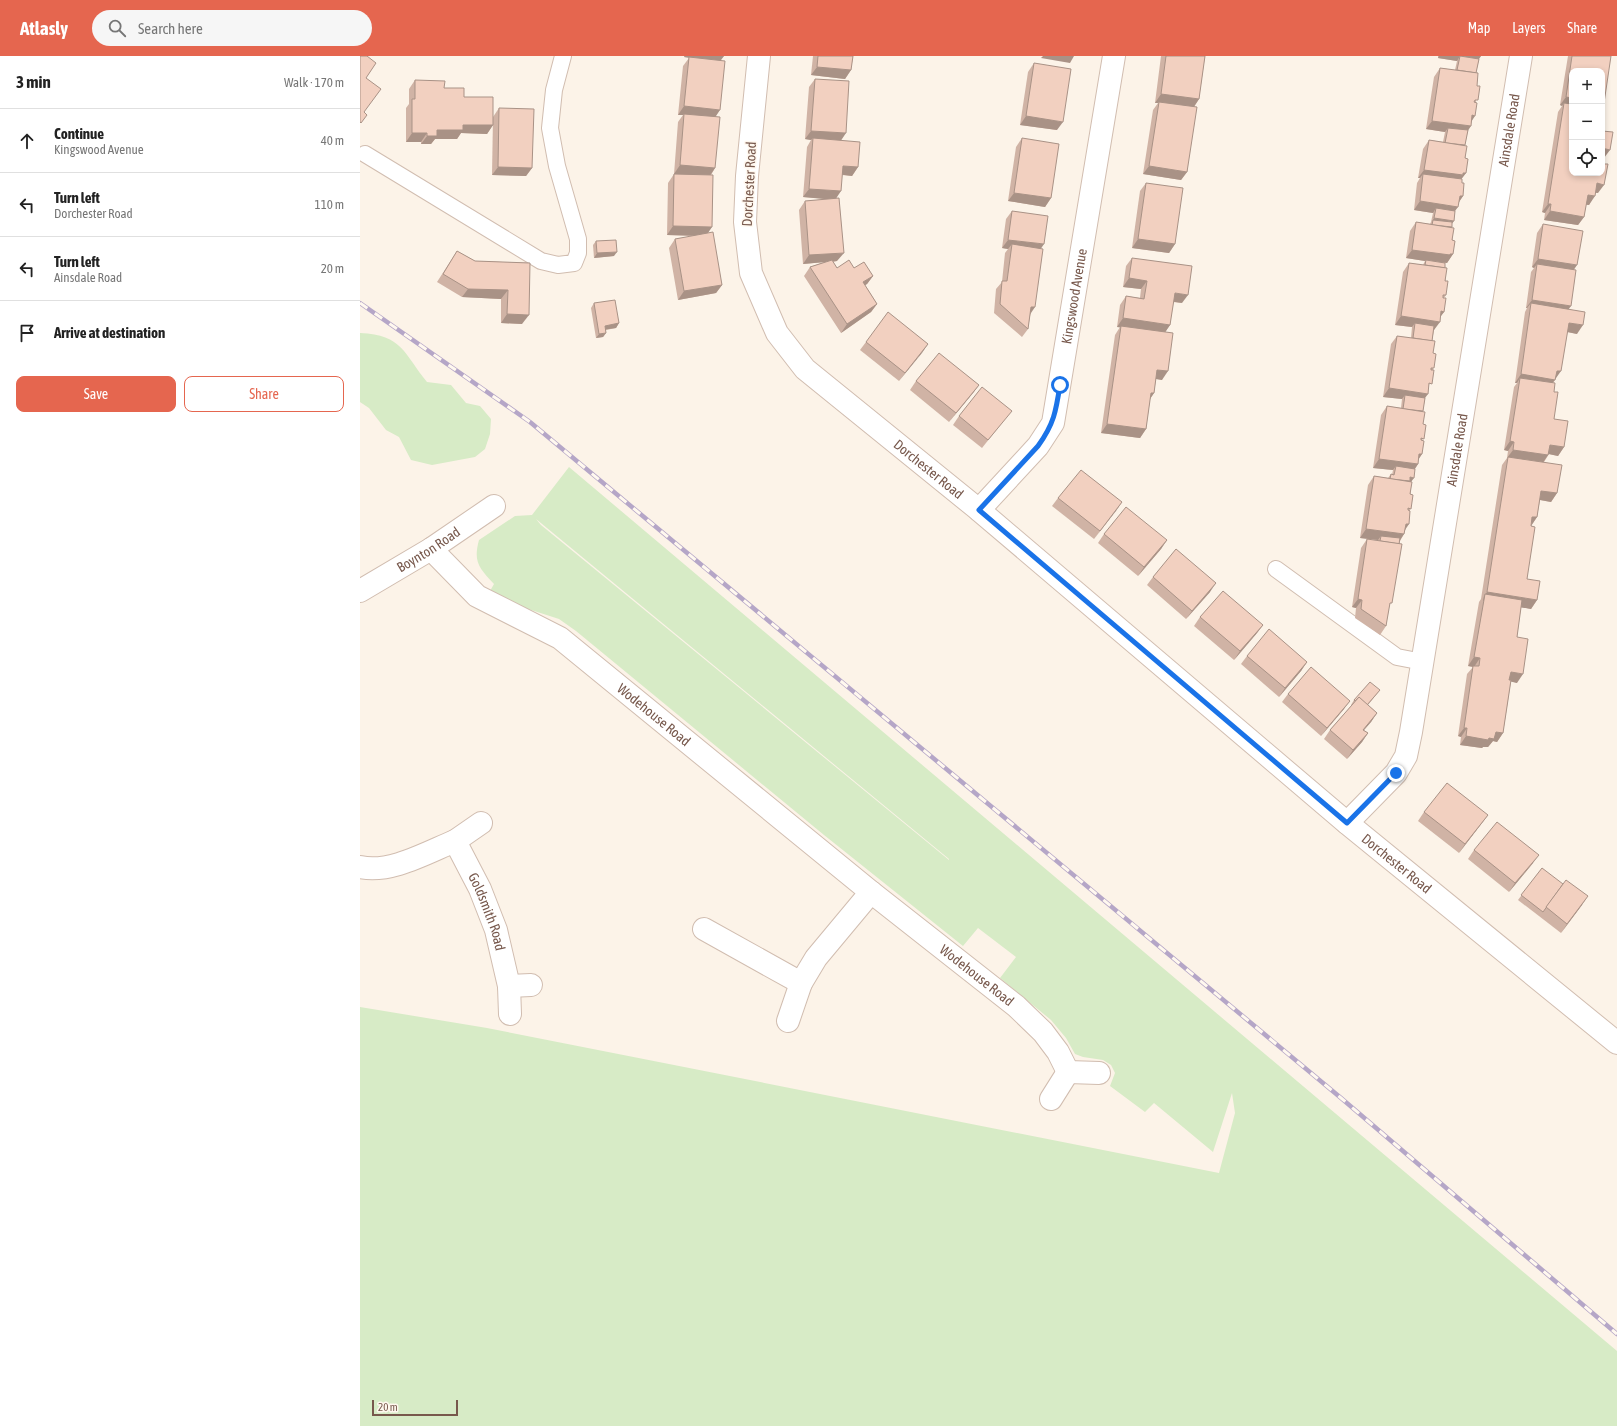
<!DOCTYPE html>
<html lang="en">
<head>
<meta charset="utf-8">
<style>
  body { margin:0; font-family:"Asap Condensed",sans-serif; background:#f6f6f6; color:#222 }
  .controls { position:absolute; right:12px; top:12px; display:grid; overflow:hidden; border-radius:8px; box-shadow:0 2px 6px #0003 }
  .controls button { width:36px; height:36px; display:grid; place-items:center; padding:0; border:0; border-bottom:1px solid #e0e0e0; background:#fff; color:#222; font:20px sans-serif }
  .scale { position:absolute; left:12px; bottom:10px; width:86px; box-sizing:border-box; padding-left:4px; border:2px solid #77584c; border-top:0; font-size:11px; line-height:14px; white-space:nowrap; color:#77584c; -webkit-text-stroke:3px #fff8ef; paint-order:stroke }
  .stop { position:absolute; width:12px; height:12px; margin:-9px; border:3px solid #1a73e8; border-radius:50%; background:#fff }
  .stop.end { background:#1a73e8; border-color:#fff; box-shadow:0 1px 4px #0008 }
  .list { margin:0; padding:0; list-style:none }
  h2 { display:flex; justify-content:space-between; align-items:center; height:52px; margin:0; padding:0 16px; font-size:17px }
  h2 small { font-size:13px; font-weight:400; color:#767676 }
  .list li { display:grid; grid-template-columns:26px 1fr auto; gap:12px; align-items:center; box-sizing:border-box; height:64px; padding:0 16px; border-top:1px solid #e0e0e0 }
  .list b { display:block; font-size:15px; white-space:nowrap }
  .list p { margin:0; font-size:13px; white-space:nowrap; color:#767676 }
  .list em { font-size:13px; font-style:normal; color:#767676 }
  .actions { display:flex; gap:8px; padding:12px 16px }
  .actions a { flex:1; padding:9px 0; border:1px solid #e5664f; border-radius:8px; text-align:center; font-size:14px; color:#e5664f }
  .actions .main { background:#e5664f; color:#fff }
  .icon { flex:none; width:22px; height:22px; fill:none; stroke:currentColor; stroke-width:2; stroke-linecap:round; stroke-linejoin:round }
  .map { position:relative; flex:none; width:1257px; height:1370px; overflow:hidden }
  header { display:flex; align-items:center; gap:24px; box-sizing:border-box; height:56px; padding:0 20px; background:#e5664f; color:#fff }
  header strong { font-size:19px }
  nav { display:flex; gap:22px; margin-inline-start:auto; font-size:14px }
  .search { width:280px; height:36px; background:#f6f6f6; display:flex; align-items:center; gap:10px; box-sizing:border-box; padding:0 14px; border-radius:22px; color:#767676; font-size:15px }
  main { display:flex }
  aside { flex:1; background:#fff }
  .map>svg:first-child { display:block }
</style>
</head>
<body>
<header>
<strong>Atlasly</strong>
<div class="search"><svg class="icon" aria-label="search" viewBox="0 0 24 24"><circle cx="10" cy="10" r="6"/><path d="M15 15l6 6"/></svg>Search here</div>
<nav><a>Map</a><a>Layers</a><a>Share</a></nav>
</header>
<main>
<aside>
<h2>3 min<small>Walk · 170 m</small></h2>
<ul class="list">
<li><svg class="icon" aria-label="ahead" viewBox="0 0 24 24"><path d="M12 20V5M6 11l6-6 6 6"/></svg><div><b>Continue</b><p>Kingswood Avenue</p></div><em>40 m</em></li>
<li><svg class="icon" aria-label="left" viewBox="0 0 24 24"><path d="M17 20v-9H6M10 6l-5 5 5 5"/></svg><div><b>Turn left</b><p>Dorchester Road</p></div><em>110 m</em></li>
<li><svg class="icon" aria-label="left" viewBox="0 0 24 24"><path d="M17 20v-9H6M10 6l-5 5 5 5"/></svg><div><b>Turn left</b><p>Ainsdale Road</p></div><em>20 m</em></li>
<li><svg class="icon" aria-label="arrive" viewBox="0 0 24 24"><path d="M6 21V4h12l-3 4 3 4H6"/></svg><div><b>Arrive at destination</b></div></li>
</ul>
<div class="actions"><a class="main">Save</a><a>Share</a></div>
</aside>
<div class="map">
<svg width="1257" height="1370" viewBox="0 0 1257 1370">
  <rect width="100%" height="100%" fill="#fcf3e8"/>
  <g fill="#d7ebc6" fill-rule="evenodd">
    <path d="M0,277C43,279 44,298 67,326L91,329L106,347L120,350L131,363L130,378L125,393L115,401L72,409L51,404L39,381L26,374L9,352L0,346Z"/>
    <path d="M209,411L1257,1295V1370H0V951L127,972L859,1117L875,1057L872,1037L853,1096L794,1047L785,1056L750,1030L755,1017L751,1009L743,1004L723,1001L715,998L706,982L691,964L640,922L656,901L618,872L603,890L464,779L216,575L199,563L165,552L130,535L134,528C119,512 113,506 119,484L155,460L172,459ZM176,463L589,803V804L181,469Z"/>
  </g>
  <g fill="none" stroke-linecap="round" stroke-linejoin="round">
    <g stroke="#d1bdb0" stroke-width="18">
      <g id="lane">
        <path d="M5,98L181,205L198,209L214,207L218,197V183L197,110L190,72L194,34L203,0"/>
        <path d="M916,513L1037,601L1063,606"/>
      </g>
    </g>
    <g stroke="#d1bdb0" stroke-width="24">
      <g id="street">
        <path id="s1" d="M399,0L387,120L385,166L391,217L417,277L445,313L619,454L987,767L1257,987"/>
        <path id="s2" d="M619,454L678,390L693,367L754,0"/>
        <path id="s3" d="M71,493L117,540L200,582L511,836L656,950L683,976L698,996L708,1016L739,1017"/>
        <path id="s4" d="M0,535L71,493L134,450"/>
        <path id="s5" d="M987,767L1036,717L1046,700L1051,676L1161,0"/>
        <path d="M95,785L121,767"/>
        <path id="s6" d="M0,811C30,818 68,796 95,785L120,833L136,874L149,930L150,958"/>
        <path d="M344,873L441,927L456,902L511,836"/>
        <path d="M149,930L171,929"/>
        <path d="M428,965L441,927"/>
        <path d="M691,1043L708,1016"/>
      </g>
    </g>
    <use href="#lane" stroke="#fff" stroke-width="16"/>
    <use href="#street" stroke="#fff" stroke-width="22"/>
    <g stroke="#b5a6c7" stroke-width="4.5">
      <path id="rail" d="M0,247L170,366L981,1042L1257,1278"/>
    </g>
    <use href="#rail" stroke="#fff8ef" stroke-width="3" stroke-dasharray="9" stroke-linecap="butt"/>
  </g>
  <g fill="#d0b3a5">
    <path d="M324,0H364L361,4L355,60V112L351,119L348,177L362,229L356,237L318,244L309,192L315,183L336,180L307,179L308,127L314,118L318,66L323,59H318L323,10L329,2L324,1Z"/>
    <path d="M453,0H493L491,14L485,23L451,19Z"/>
    <path d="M801,0H845L839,43L834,51L827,116L821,124L783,118L793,54L798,47H795Z"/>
    <path d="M1078,0H1121L1119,3L1116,17V46L1112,65L1108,74L1105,89L1106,117L1101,123L1103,140L1099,146L1095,155L1092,167V171L1093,198L1087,207H1085L1086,239L1084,242V256L1080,261L1074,274L1072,285L1073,297V314L1068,333L1065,342L1063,355V368L1062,398L1058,404V408L1055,413L1051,426L1050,455L1044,478L1040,485L1026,570L1020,579L995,562L996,552L992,551L1001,492L1007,483L1018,485V484L1000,482L1008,429L1014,420L1028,422L1031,418L1032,419L1033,414L1013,412L1021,359L1027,350L1041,352L1042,343L1023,341L1031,288L1037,280L1051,282L1052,271L1035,269L1043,216L1049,207L1063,209L1065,205L1046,202L1050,175L1056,166L1070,168L1071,166L1073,157L1054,154L1057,127L1060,122H1058L1063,93L1069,84L1083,86L1085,76L1066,73L1074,21L1080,12L1095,14L1097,5L1078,2Z"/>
    <path d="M1208,0H1251L1212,15L1238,137H1235L1229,149H1226L1224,161L1218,169L1184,164L1185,157L1182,156L1198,56L1202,50L1200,49Z"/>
    <path d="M674,7L697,74L660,69L668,16Z"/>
    <path d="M455,23L481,84L498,111L492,120L482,119L476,143L477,205L473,206L477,212H494L513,220L507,228L505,229L517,248L511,256L481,277L444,220L450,211L464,206L443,208L439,154L445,145L468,143L443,141L447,91L451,84L445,83L449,31Z"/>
    <path d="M55,24L84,32L104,41L133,69L127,78L101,77L97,83H75L71,88H61V86H46V52L49,48V33Z"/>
    <path d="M139,52L172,112L166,120L132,119L133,61Z"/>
    <path d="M662,82L691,142L685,151L648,145L656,91Z"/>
    <path d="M786,127L815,188L809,197L772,192L780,135Z"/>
    <path d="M652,155L681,192L668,273L662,281L634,257L636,233L642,226L645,197L648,193L642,192L646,163Z"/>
    <path d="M1183,168L1214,213L1208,253L1217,278L1207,276L1195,324L1193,327L1194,336V363L1204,391L1198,400L1189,398L1184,406L1197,437L1191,446L1180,444L1177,461L1171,470L1167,523L1177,544L1171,553L1161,551L1157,581V627L1151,625L1143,677L1137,686L1133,685L1128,691H1123L1122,692L1100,689L1101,681L1098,680L1107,618L1113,611L1108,610L1119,546L1121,543L1142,409L1147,402L1148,395L1144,394L1154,331L1157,327H1155L1165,256L1167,252H1166L1171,216L1174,212L1172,211L1177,177Z"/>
    <path d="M236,185L254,200L234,202L233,189Z"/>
    <path d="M97,195L115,205L170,207L162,268L141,267V243L102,241L77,226Z"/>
    <path d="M772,202L822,247L813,246L810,269L805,276L802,324L796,323L794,337L790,343L786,373L780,382L741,377L755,279L760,271H757L760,249L766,240L780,242L781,233L763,231L766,210Z"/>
    <path d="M234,247L259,267L256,272L246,274V277L243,281L236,282L231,252Z"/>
    <path d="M506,286L568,288L539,325L500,294Z"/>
    <path d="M556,325L619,329L613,337L589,366L550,334Z"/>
    <path d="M599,360L645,363L622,392L593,369Z"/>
    <path d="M698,442L762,446L734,483L692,450Z"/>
    <path d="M744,478L807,484L801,493L778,520L738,487Z"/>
    <path d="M793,521L850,536L826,563L787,529Z"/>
    <path d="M840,561L903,569L897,577L874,604L834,570Z"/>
    <path d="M887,600L947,606L941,615L919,641L881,608Z"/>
    <path d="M1020,634L1008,649L1017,657L1011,666L1004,674L1008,677L1002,686L987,703L964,683L970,674L992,649H991L994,644Z"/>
    <path d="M928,638L984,653L961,680L922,646Z"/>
    <path d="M1064,756L1128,759L1122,767L1099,797L1058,765Z"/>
    <path d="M1114,794L1173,807L1149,836L1108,803Z"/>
    <path d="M1182,812L1222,849L1201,877L1158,844Z"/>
  </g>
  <g fill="#a99286">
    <path d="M325,0H364L360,5L324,1Z"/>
    <path d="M683,0H714L710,7L681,2Z"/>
    <path d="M1079,0H1121L1116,7L1100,0L1097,5L1078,2Z"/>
    <path d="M457,11L491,14L485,23L451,19Z"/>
    <path d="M801,38L839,43L833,52L799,46L798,47H795Z"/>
    <path d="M1206,41L1212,42V51L1204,47L1202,50L1200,49Z"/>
    <path d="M324,50L360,54L354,63L324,58L323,59H318Z"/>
    <path d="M1112,59L1115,60L1109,69Z"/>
    <path d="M666,60L703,66L697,74L660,69Z"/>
    <path d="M1072,65L1111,70L1105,79L1088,72L1085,76L1066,73Z"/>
    <path d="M103,69H133L127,78L101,77L97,83H75L71,88H61L67,80L77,74Z"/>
    <path d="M451,75L486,77L480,86L453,82L451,84L445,83Z"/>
    <path d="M52,77H67L61,86H46Z"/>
    <path d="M1242,92L1250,94L1244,102H1242Z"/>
    <path d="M320,109L355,112L349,121L314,118Z"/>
    <path d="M483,110L498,111L492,120L477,118Z"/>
    <path d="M789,110L827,116L821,124L783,118Z"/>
    <path d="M138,111L172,112L166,120L132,119Z"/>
    <path d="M1064,114L1103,117H1106L1100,125L1063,118L1060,122H1058Z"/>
    <path d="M1237,127L1244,129L1238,137L1231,136Z"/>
    <path d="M449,133L481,135L475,144L443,141Z"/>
    <path d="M654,137L691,142L685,151L648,145Z"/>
    <path d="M1228,139L1235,140L1229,149L1222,148Z"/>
    <path d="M1100,140H1103L1097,149Z"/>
    <path d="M1060,145L1098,151L1092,159L1076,152L1073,157L1054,154Z"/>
    <path d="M1188,148H1191L1185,157L1182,156Z"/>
    <path d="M1190,155L1224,161L1218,169L1184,164Z"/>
    <path d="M1074,162L1094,165L1091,169L1073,164Z"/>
    <path d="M313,170L352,171L346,180L307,179Z"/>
    <path d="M778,183L815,188L809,197L772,192Z"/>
    <path d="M648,184L684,188L678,197L652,188L648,193L642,192Z"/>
    <path d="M1052,194L1090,198H1093L1087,207L1066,204L1065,205L1046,202Z"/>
    <path d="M257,196L254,200L234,202L237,197Z"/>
    <path d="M484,197L477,205L443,208L449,199Z"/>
    <path d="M1178,203L1217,209L1211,218L1177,208L1174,212L1172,211Z"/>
    <path d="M513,220L507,228L497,234L503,226Z"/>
    <path d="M769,222L787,225L781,233L763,231Z"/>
    <path d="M362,229L356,237L318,244L324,235Z"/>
    <path d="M108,233L148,234L141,243L102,241Z"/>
    <path d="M815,237L828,239L822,247L809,245Z"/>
    <path d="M1172,244L1211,250L1205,258L1171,247L1167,252H1166Z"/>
    <path d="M517,248L511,256L481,277L487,268Z"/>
    <path d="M671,251H675L669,260Z"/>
    <path d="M1081,255L1084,256L1078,264Z"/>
    <path d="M147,258L169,259L162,268L141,267Z"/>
    <path d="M1041,260L1080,266L1074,274L1055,267L1052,271L1035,269Z"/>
    <path d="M763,262L810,269L804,278L757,271Z"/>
    <path d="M259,267L256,272L242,274L245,270Z"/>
    <path d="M1209,267L1223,269L1217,278L1203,275Z"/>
    <path d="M246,277L243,281L236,282L239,278Z"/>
    <path d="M568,288L562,297L539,325L545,317Z"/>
    <path d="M797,314L808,315L802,324L791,322Z"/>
    <path d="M1197,315H1201L1189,332L1160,322L1157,327H1155L1161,318Z"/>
    <path d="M619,329L613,337L589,366L596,357Z"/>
    <path d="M1029,332L1068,338L1062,346L1045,339L1042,343L1023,341Z"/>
    <path d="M791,337H794L788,346Z"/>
    <path d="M747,368L786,373L780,382L741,377Z"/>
    <path d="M1150,385L1154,386L1148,395L1144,394Z"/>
    <path d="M1190,389L1204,391L1198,400L1184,397Z"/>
    <path d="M1153,394L1188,399L1182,408L1148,401L1147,402Z"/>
    <path d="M1059,398H1062L1056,407Z"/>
    <path d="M1019,403L1058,408L1052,417L1036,410L1033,414L1013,412Z"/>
    <path d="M1050,421L1054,422L1051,426H1047Z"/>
    <path d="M1181,435L1197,437L1191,446L1175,443Z"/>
    <path d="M762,446L756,455L734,483L740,475Z"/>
    <path d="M1172,461H1177L1171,470Z"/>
    <path d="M1046,468H1049L1043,477Z"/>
    <path d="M1006,473L1044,478L1038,487L1021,480L1018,484L1000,482Z"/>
    <path d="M807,484L801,493L778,520L784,511Z"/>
    <path d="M856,527L850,536L826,563L832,555Z"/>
    <path d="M1127,536L1177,544L1171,553L1123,545L1124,540Z"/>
    <path d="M998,543L1002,544L996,552L992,551Z"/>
    <path d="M903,569L897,577L874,604L880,595Z"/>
    <path d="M1114,601L1120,602L1114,611L1108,610Z"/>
    <path d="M947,606L941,615L919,641L925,632Z"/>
    <path d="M1151,616L1163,618L1157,627L1144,624Z"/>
    <path d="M990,645L984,653L961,680L967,672Z"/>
    <path d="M1017,657L1011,666L997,682L1003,674Z"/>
    <path d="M1104,672H1107L1101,681L1098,680Z"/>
    <path d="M1136,676L1143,677L1137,686L1133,685L1128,691H1123L1122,692L1100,689L1106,680Z"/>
    <path d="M1008,677L1002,686L987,703L993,694Z"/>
    <path d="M1128,759L1122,767L1099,797L1105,788Z"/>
    <path d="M1179,799L1173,807L1149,836L1155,827Z"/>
    <path d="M1228,840L1222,849L1201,877L1207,868Z"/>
  </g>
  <g fill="#f2d0c0" stroke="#a99286">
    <path d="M0,0H7L16,7L6,22L21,33L4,56L7,59L1,67L0,66Z"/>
    <path d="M458,0H493L491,14L457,11Z"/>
    <path d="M806,0H845L839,43L801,38Z"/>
    <path d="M1100,0L1119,3L1116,17L1097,14Z"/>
    <path d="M1212,0H1251L1244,47H1242V15H1212V42L1206,41Z"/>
    <path d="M329,1L365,5L360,54L324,50Z"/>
    <path d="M674,7L711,13L703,66L666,60Z"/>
    <path d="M1080,12L1118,17L1117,30H1120L1118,44H1115L1114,46L1117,47L1115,60L1112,59L1111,70L1072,65Z"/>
    <path d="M455,23L489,25L486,77L451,75Z"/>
    <path d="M55,24L85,25L84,32H104V41H133V69H103V74H77V80H67V77H52V43H55Z"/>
    <path d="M799,46L837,51L827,116L789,110Z"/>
    <path d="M1204,47L1212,48V117H1242V108H1248L1244,129L1237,127L1235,140L1228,139L1224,161L1190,155L1191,148H1188Z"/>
    <path d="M139,52L174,53L172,112L138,111Z"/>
    <path d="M324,58L360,61L355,112L320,109Z"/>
    <path d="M1088,72L1108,74L1105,89L1085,87Z"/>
    <path d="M1242,75L1253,76L1250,94L1242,92Z"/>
    <path d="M453,82L500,86L498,111L483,110L481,135L449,133Z"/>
    <path d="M662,82L699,88L691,142L654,137Z"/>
    <path d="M1069,84L1107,90L1105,102L1108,103L1106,117H1103V119L1064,114Z"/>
    <path d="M314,118L353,119L352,171L313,170Z"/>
    <path d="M1063,118L1102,123V127H1104L1103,140H1100L1098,151L1060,145Z"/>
    <path d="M786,127L823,132L815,188L778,183Z"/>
    <path d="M479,142L484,197L449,199L445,145Z"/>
    <path d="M1076,152L1095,155L1094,165L1074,162Z"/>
    <path d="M652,155L688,160L684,188L648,184Z"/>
    <path d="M1073,164L1092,166V171L1072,169Z"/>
    <path d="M1056,166L1094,172L1092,184L1095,185L1093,198H1090V199L1052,194Z"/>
    <path d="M1183,168L1223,175L1217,209L1178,203Z"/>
    <path d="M353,176L362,229L324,235L315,183Z"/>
    <path d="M256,184L257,196L237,197L236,185Z"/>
    <path d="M652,188L683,193L675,251H671L668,273L640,248L642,225H647Z"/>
    <path d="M97,195L115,205L170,207L169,259L147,258L148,234L108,233L83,218Z"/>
    <path d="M772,202L832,210L828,239L815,237L810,269L763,262L766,240L784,243L787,225L769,222Z"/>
    <path d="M472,204L477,212L489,204L494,212L504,206L513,220L503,226L517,248L487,268L450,211Z"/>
    <path d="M1066,204L1085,207V212L1065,209Z"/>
    <path d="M1049,207L1087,212L1085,225H1088L1086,239H1083V242H1086L1084,256L1081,255L1080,266L1041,260Z"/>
    <path d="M1177,208L1216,214L1211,250L1172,244Z"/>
    <path d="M255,244L259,267L245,270L246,277L239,278L234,247Z"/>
    <path d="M1171,247L1225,256L1223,269L1209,267L1201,315H1197L1195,324L1161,318Z"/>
    <path d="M528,256L568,288L545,317L506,286Z"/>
    <path d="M1055,267L1074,270L1072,285L1053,282Z"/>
    <path d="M761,270L813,277L808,315L797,314L794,337H791L786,373L747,368Z"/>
    <path d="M1037,280L1075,285L1073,297L1076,298L1074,312H1071V314H1074L1072,328L1069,327L1068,338L1029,332Z"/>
    <path d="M579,297L619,329L596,357L556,325Z"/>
    <path d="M1160,322L1195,327L1194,336H1198L1194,363L1208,365L1204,391L1190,389L1188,399L1153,394L1154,386L1150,385Z"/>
    <path d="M622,331L652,355L628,384L599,360Z"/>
    <path d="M1045,339L1065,342L1063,355L1043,353Z"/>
    <path d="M1027,350L1065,356L1063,368L1066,369L1064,383L1061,382V384L1064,385L1062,398H1059L1058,408L1019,403Z"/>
    <path d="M1148,401L1202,409L1197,437L1181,435L1177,461H1172L1171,470L1175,471L1167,523L1180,525L1177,544L1127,536Z"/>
    <path d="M1036,410L1055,413L1054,422L1050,421V425L1030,423L1031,418L1034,419Z"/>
    <path d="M721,414L762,446L740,475L698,442Z"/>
    <path d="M1014,420L1052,426L1050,438L1053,439L1051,453L1048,452V454L1050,455L1049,468H1046L1044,478L1006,473Z"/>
    <path d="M766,451L807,484L784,511L744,478Z"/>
    <path d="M1021,480L1040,482L1039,488L1020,485Z"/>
    <path d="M1007,483L1042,488L1032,547H1030L1026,570L1001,553L1002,544L998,543Z"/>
    <path d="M816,493L856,527L832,555L793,521Z"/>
    <path d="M863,535L903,569L880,595L840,561Z"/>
    <path d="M1125,538L1162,544L1157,581L1168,583L1163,618L1151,616L1149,624H1151L1143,677L1136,676L1134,683L1129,682L1128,684L1106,680L1107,672H1104L1113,610H1119L1120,602L1114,601Z"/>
    <path d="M909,573L947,606L925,632L887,600Z"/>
    <path d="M951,611L990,645L967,672L928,638Z"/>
    <path d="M1010,626L1020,634L1007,649L999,641L995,645L994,644Z"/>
    <path d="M999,641L1017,657L1003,674L1008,677L993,694L970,674Z"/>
    <path d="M1087,727L1128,759L1105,788L1064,756Z"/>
    <path d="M1137,766L1179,799L1155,827L1114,794Z"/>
    <path d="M1182,812L1203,828L1183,856L1161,839Z"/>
    <path d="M1206,824L1228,840L1207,868L1186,851Z"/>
  </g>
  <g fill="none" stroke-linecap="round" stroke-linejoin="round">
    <path stroke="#1a73e8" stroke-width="5" d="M700,329C696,355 694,368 678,390L619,454L987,767L1036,717"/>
  </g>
  <g text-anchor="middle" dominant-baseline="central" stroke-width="3" stroke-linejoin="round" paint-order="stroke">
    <g font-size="14" fill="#77584c" stroke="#fff8ef">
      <text stroke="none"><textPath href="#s5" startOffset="724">Ainsdale Road</textPath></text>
      <text transform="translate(389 128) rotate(-87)">Dorchester Road</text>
      <text stroke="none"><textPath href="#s2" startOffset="243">Kingswood Avenue</textPath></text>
      <text stroke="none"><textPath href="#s5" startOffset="400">Ainsdale Road</textPath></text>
      <text stroke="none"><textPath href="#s1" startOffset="488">Dorchester Road</textPath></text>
      <text stroke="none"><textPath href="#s4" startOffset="80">Boynton Road</textPath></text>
      <text stroke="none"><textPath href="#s3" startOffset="280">Wodehouse Road</textPath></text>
      <text stroke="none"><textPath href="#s1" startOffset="1100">Dorchester Road</textPath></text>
      <text stroke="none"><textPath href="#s6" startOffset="178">Goldsmith Road</textPath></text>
      <text stroke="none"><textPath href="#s3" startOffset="695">Wodehouse Road</textPath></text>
    </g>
  </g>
</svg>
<div class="controls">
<button>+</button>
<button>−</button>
<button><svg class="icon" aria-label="locate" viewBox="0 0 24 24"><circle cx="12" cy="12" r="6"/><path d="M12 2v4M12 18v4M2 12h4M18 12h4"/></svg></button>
</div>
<div class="scale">20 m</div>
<div class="stop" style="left:700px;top:329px"></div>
<div class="stop end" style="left:1036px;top:717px"></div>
</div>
</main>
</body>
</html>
